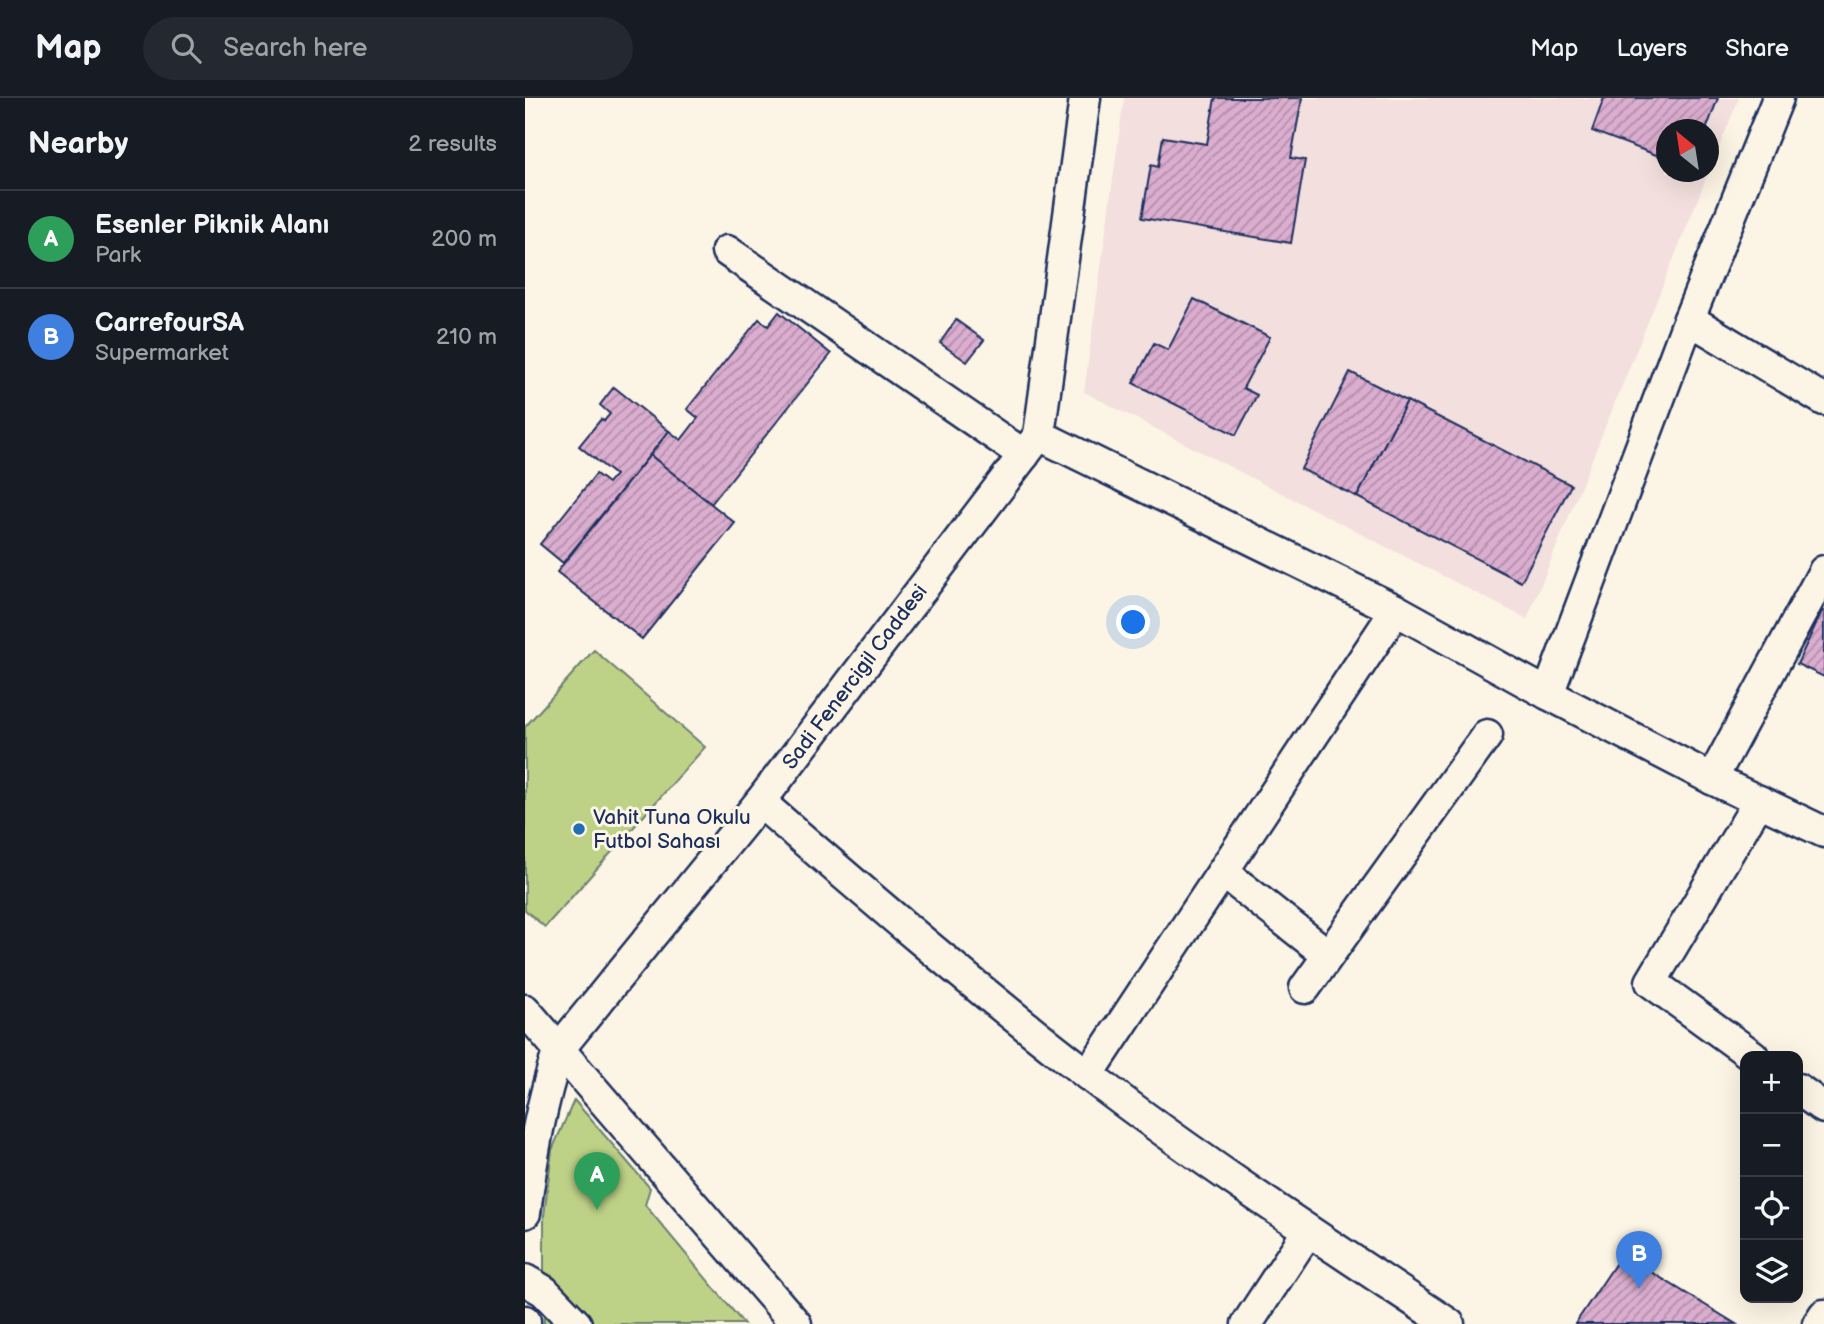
<!DOCTYPE html>
<html lang="en">
<head>
<meta charset="utf-8">
<style>
  body { margin:0; font-family:"Balsamiq Sans",sans-serif; background:#242831; color:#f1f3f6 }
  .controls { position:absolute; right:21px; bottom:21px; display:grid; overflow:hidden; border-radius:14px; box-shadow:0 7px 28px #0002 }
  .controls button { width:63px; height:63px; display:grid; place-items:center; padding:0; border:0; border-bottom:2px solid #363941; background:#171b24; color:#f1f3f6; font:35px sans-serif }
  .compass { position:absolute; left:1131px; top:21px; width:63px; height:63px; border-radius:50%; background:#171b24; box-shadow:0 7px 28px #0002; rotate:330deg }
  .you { position:absolute; left:609px; top:525px; width:24px; height:24px; margin:-18px; border:5px solid #fff; border-radius:50%; background:#1a73e8; box-shadow:0 0 0 10px #1a73e833 }
  .badge { display:grid; place-items:center; width:46px; height:46px; border-radius:50%; background:#0f766e; color:#fff; font-size:23px; font-weight:700 }
  .pin { position:absolute; translate:-50% -58px; filter:drop-shadow(0 2px 4px #0008) }
  .pin::after { content:''; position:absolute; top:37px; width:24px; height:21px; background:inherit; clip-path:polygon(0 0,100% 0,50% 100%) }
  .list { margin:0; padding:0; list-style:none }
  h2 { display:flex; justify-content:space-between; align-items:center; height:91px; margin:0; padding:0 28px; font-size:30px }
  h2 small { font-size:23px; font-weight:400; color:#9ea1a6 }
  .list li { display:grid; grid-template-columns:46px 1fr auto; gap:21px; align-items:center; box-sizing:border-box; height:98px; padding:0 28px; border-top:2px solid #363941 }
  .list b { display:block; font-size:26px; white-space:nowrap }
  .list p { margin:0; font-size:23px; white-space:nowrap; color:#9ea1a6 }
  .list em { font-size:23px; font-style:normal; color:#9ea1a6 }
  .icon { flex:none; width:38px; height:38px; fill:none; stroke:currentColor; stroke-width:2; stroke-linecap:round; stroke-linejoin:round }
  .map { position:relative; flex:none; width:1299px; height:1226px; overflow:hidden }
  header { display:flex; align-items:center; gap:42px; box-sizing:border-box; height:98px; padding:0 35px; background:#171b24; border-bottom:2px solid #363941 }
  header strong { font-size:33px }
  nav { display:flex; gap:38px; margin-inline-start:auto; font-size:24px }
  .search { width:490px; height:63px; background:#242831; display:flex; align-items:center; gap:18px; box-sizing:border-box; padding:0 24px; border-radius:38px; color:#9ea1a6; font-size:26px }
  main { display:flex }
  aside { flex:1; background:#171b24 }
  .map>svg:first-child { display:block }
</style>
</head>
<body>
<header>
<strong>Map</strong>
<div class="search"><svg class="icon" aria-label="search" viewBox="0 0 24 24"><circle cx="10" cy="10" r="6"/><path d="M15 15l6 6"/></svg>Search here</div>
<nav><a>Map</a><a>Layers</a><a>Share</a></nav>
</header>
<main>
<aside>
<h2>Nearby<small>2 results</small></h2>
<ul class="list">
<li><span class="badge" style="background:#2e9e5b">A</span><div><b>Esenler Piknik Alanı</b><p>Park</p></div><em>200 m</em></li>
<li><span class="badge" style="background:#3f7fe0">B</span><div><b>CarrefourSA</b><p>Supermarket</p></div><em>210 m</em></li>
</ul>
</aside>
<div class="map">
<svg width="1299" height="1226" viewBox="0 0 1299 1226">
  <defs>
    <pattern id="building-hatch" width="6" height="6" patternUnits="userSpaceOnUse" patternTransform="scale(1.75)"><rect width="6" height="6" fill="#dbadce"/><path d="M-1 1l2-2M0 6l6-6M5 7l2-2" fill="none" stroke="#b18daa"/></pattern>
  </defs>
  <rect width="100%" height="100%" fill="#fcf5e5"/>
  <filter id="ink" filterUnits="userSpaceOnUse"><feTurbulence type="fractalNoise" baseFrequency=".0143" numOctaves="2"/><feDisplacementMap in="SourceGraphic" scale="14" xChannelSelector="R" yChannelSelector="G"/><feConvolveMatrix kernelMatrix="1 2 1 2 8 2 1 2 1" color-interpolation-filters="sRGB"/></filter>
  <g filter="url(#ink)">
    <path fill="#f2dfde" fill-rule="evenodd" d="M599,0H1214L1002,521L559,294ZM1142,32H1184V74H1142Z"/>
    <g fill="#bed287" stroke="#6c8072" stroke-width="2">
      <path d="M69,552L180,649L20,829L0,812V629Z"/>
      <path d="M49,1002L125,1090L120,1107L219,1226H19V1118L27,1052Z"/>
    </g>
    <g fill="url(#building-hatch)" stroke="#1b2f5e" stroke-width="2">
      <path d="M690,0H777L766,60L780,62L766,145L617,120L626,67L633,69L638,39L682,46Z"/>
      <path d="M1079,0H1193L1181,32H1142V61L1067,33Z"/>
      <path d="M669,201L745,239L718,290L732,297L711,337L608,285L629,245L643,252Z"/>
      <path d="M254,214L306,256L186,406L125,357L144,333L156,342L173,320L162,311L234,221L243,228Z"/>
      <path d="M431,222L459,242L442,264L415,245Z"/>
      <path d="M825,274L882,303L832,399L776,371Z"/>
      <path d="M89,289L144,333L38,465L15,446L71,376L83,385L90,377L54,348L76,321L79,323L85,316L75,307Z"/>
      <path d="M882,303L1046,387L996,484L832,399Z"/>
      <path d="M125,357L210,425L117,541L32,474Z"/>
      <path d="M1297,513H1299V579L1272,566Z"/>
      <path d="M1097,1156L1211,1226H1050Z"/>
    </g>
    <g fill="none" stroke-linecap="round" stroke-linejoin="round">
      <g stroke="#1b2f5e" stroke-width="35">
        <g id="minor">
          <path d="M202,153L499,357"/>
          <path d="M1164,221L1299,302"/>
          <path d="M514,337L871,512L1023,596L1187,681L1299,734"/>
          <path d="M1023,596L1164,221L1253,0"/>
          <path d="M1187,681L1299,473"/>
          <path d="M235,704C342,797 449,889 562,976C678,1065 802,1145 924,1226"/>
          <path d="M698,774L803,857"/>
          <path d="M780,890L962,637"/>
          <path d="M0,912L271,1226"/>
          <path d="M1228,958L1126,884L1234,703"/>
          <path d="M563,977L871,512"/>
          <path d="M1273,991L1299,1010"/>
          <path d="M0,1115C7,1058 16,1005 34,951L235,704L514,337L560,0"/>
          <path d="M0,1182L19,1193L51,1226"/>
          <path d="M0,1223V1226"/>
          <path d="M722,1226L783,1133"/>
          <path d="M1293,1226L1299,1217"/>
        </g>
      </g>
      <use href="#minor" stroke="#fcf5e5" stroke-width="30"/>
    </g>
  </g>
  <circle fill="#1f6fb2" stroke="#fcf5e5" stroke-width="2.5" cx="54" cy="731" r="7"/>
  <g text-anchor="middle" dominant-baseline="central" stroke-width="6" stroke-linejoin="round" paint-order="stroke">
    <g font-size="21" fill="#1b2f5e" stroke="#fcf5e5">
      <text transform="translate(330 579) rotate(-53)">Sadi Fenercigil Caddesi</text>
    </g>
    <g font-size="21" fill="#1b2f5e" stroke="#fcf5e5" text-anchor="start">
      <text x="68" y="719">Vahit Tuna Okulu<tspan x="68" dy="24">Futbol Sahası</tspan></text>
    </g>
  </g>
</svg>
<div class="controls">
<button>+</button>
<button>−</button>
<button><svg class="icon" aria-label="locate" viewBox="0 0 24 24"><circle cx="12" cy="12" r="6"/><path d="M12 2v4M12 18v4M2 12h4M18 12h4"/></svg></button>
<button><svg class="icon" aria-label="layers" viewBox="0 0 24 24"><path d="M12 4l9 5-9 5-9-5zM3 14l9 5 9-5"/></svg></button>
</div>
<svg class="compass" viewBox="-18 -18 36 36"><path d="M0-13l5 13h-10z" fill="#e53935"/><path d="M0 13l5-13h-10z" fill="#9ea1a6"/></svg>
<div class="you"></div>
<div class="pin badge" style="left:72px;top:1112px;background:#2e9e5b">A</div>
<div class="pin badge" style="left:1114px;top:1191px;background:#3f7fe0">B</div>
</div>
</main>
</body>
</html>
